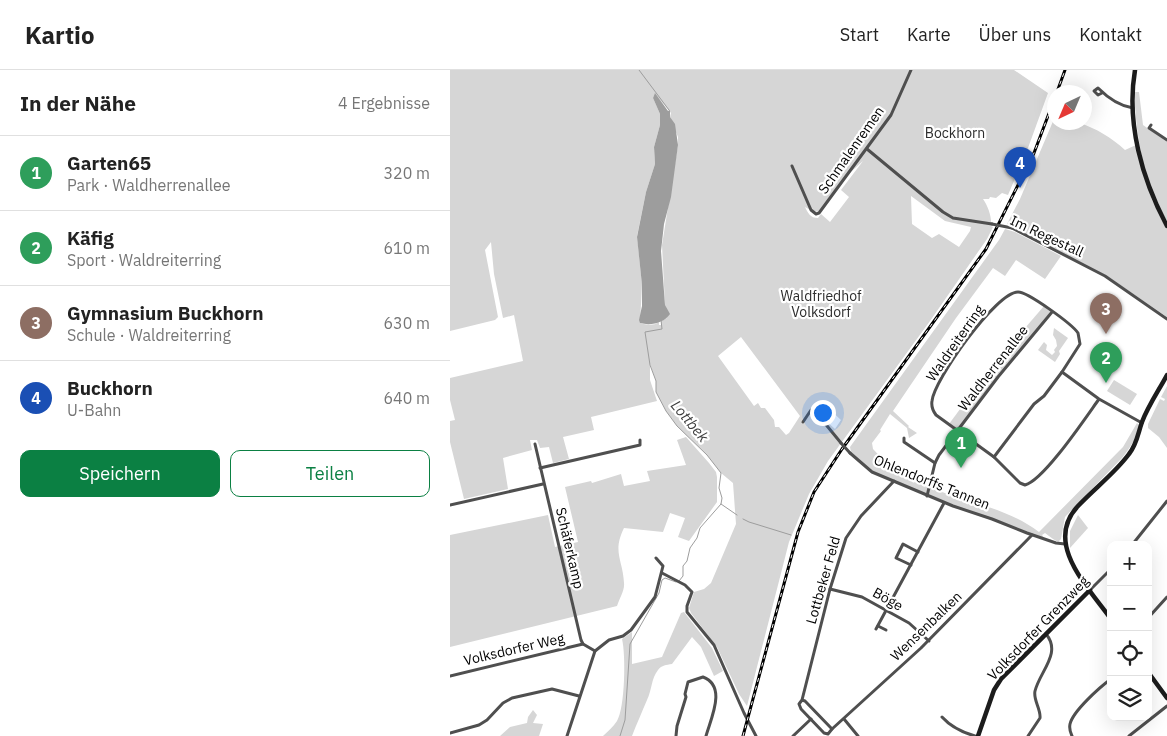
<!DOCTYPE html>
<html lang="de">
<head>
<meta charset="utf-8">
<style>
  body { margin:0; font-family:"IBM Plex Sans",sans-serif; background:#f6f6f6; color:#222 }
  .controls { position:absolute; right:15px; bottom:15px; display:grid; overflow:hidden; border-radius:10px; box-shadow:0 5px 20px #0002 }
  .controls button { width:45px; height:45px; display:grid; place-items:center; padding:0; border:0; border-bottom:1px solid #e0e0e0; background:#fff; color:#222; font:25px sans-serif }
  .compass { position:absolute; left:597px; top:15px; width:45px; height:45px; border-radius:50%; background:#fff; box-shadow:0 5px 20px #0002; rotate:224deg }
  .you { position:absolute; left:372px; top:342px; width:18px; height:18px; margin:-12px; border:4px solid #fff; border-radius:50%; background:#1a73e8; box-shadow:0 0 0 8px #1a73e833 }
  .badge { display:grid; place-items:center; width:32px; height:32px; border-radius:50%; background:#0b8043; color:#fff; font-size:16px; font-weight:700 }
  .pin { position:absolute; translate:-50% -41px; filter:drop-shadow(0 1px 2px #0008) }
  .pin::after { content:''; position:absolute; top:26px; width:18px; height:15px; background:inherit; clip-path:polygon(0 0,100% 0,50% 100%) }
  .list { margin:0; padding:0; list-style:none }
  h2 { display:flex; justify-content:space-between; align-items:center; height:65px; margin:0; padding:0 20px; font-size:21px }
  h2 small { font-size:16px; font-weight:400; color:#767676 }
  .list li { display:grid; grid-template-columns:32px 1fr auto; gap:15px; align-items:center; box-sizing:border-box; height:75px; padding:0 20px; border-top:1px solid #e0e0e0 }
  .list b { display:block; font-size:19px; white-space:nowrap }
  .list p { margin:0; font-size:16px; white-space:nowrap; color:#767676 }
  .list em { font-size:16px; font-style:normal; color:#767676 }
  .actions { display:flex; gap:10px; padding:15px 20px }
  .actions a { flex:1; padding:11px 0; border:1px solid #0b8043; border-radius:10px; text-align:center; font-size:18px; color:#0b8043 }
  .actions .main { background:#0b8043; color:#fff }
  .icon { flex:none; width:28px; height:28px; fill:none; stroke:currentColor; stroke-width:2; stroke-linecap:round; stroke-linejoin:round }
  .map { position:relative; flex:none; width:717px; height:666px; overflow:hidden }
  header { display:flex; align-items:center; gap:30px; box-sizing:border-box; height:70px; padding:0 25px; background:#fff; border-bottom:1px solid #e0e0e0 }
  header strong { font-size:24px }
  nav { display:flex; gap:28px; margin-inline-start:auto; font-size:18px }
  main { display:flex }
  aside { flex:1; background:#fff }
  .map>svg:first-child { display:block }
</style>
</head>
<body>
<header>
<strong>Kartio</strong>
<nav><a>Start</a><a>Karte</a><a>Über uns</a><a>Kontakt</a></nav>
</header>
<main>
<aside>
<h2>In der Nähe<small>4 Ergebnisse</small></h2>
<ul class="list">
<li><span class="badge" style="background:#2e9e5b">1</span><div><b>Garten65</b><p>Park · Waldherrenallee</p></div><em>320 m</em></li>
<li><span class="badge" style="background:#2e9e5b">2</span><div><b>Käfig</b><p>Sport · Waldreiterring</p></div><em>610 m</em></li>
<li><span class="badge" style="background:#8d6e63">3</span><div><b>Gymnasium Buckhorn</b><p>Schule · Waldreiterring</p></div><em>630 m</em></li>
<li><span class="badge" style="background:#1a4fb4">4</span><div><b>Buckhorn</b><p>U-Bahn</p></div><em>640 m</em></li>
</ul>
<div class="actions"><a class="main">Speichern</a><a>Teilen</a></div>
</aside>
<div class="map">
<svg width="717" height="666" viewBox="0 0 717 666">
  <rect width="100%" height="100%" fill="#fff"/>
  <g fill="#d6d6d6" fill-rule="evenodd">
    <path d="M0,0H564L598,23L578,78L558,125L552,123L546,128L540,127L539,129H533C538,136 542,147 541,156L543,157L537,169L480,251L378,391L359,424L339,472L297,636L289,624L267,577L241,543L239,538L244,522L254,519L261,513L286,454L283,413L271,403L257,385L227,356L216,341L206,322V311L200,294V310L207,331L141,347L144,360L113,367L119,389L103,393L99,377L90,378L87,370H80L82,380L53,388L58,419L14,429L0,372V351L5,350L0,330V308L73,291L64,245L53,248L44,204L41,172L35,180L48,247L45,250L0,261ZM205,24L221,43L220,47L228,67V75L212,175L215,235L217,248L211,251V255H209V252C203,256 197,255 190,253L192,215L187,166L196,122L205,94L204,77L210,55V44L203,28ZM413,91L391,120L399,127L380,152L371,144L368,148C360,148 358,143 355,137L364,142L370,141L394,108ZM461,126L495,151L521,157L520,161L509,177L489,164L482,168L462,154ZM291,267L350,346L339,363L336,365L329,357H325L324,350L315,338H311L308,333L304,336L268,286ZM376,336L391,350L385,359L367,343Z"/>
    <path d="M684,22H689L693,55L717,72V152C712,141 706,129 701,117C689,87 686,54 684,22Z"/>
    <path d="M604,49V52C612,53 622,51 629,53C646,58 662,68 675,80L686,75L702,130L717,159V247L657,206L578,165L567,156L557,154L570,129Z"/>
    <path d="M555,159L565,162L611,186L595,209L566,190L555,206L543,198L506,248L443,341L459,356L458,357L467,363L459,368L457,358L440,344L430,360L431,361L422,373L423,379C431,387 440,399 451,405C494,429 549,432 589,462L673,377L687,353L690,356C686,368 680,378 672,388L615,447L611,469L608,472L603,469L595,463L592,465L594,468L503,436L422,402L401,382L400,377L549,170Z"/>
    <path d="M594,236L601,241L509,358L506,359L499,354L539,300Z"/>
    <path d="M604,258L618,268L609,281L610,284L605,292L588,280L594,272L597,275L596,280L602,285L605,282L604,280L607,276L606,270L603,265Z"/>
    <path d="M664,310L687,324L680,335L657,321Z"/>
    <path d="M717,316V378L709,367L698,358V354L710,329L714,331L715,329L711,327Z"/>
    <path d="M236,367L259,393L266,402L267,407V432L239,471L228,467L235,448L220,443L213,462L174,458C162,482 173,490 174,513C175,520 169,529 167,536L0,577V465L98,445L105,477L128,472L115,417L141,411L142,413L171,404L174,416L200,411L197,401L236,395L227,370Z"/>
    <path d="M628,445L638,458L620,478V461Z"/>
    <path d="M234,542L262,578L273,601L264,606L251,577L242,567L222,594C216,595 212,595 208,600C201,609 202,620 197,630C192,642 187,653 182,666H153C158,661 163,657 167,651C175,638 176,585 172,569L182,562V594L212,587L231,543Z"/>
    <path d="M83,640L87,645L83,653L93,654L89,666H50L60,657L77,653L78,647Z"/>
  </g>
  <path fill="#9d9d9d" d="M205,23L218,41L220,40V47L225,54L228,75L221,127L214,154L211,181L215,235L220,244C214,253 201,256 190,253L189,250L192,236V215L187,167L196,122L205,94L204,77L210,55V44L203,28Z"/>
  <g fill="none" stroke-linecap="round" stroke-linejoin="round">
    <g stroke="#9d9d9d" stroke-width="1">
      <path d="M189,0L219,40"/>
      <path d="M211,250L212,259L195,262L200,295L206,311V322L216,341L227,356L257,385L271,403L269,418L272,428L271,434L250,458L247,468L240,478L237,491L233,496V506L229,511"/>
      <path d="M271,434L287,445"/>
      <path d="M293,449L299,452L341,465"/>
      <path d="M170,666L175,650L180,574L209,523L212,510L215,508L226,512"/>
    </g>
    <g stroke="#4f4f4f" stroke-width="3">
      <path d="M652,23L648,25L644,21L648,18C657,27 669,36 683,38"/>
      <path d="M701,55L699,58L717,70"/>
      <path d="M417,79L493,142L503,148L542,154"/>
      <path d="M342,96L361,140L366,144L369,143L441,45L461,0"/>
      <path d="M562,158L655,206L717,249"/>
      <path d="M649,329C636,347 594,410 575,415L570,413L544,387L486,345C483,341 481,337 482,331C484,310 546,222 568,222C578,222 622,254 628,263L630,274L612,302L649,329L692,353"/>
      <path d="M353,352L361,340L373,351L391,373"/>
      <path d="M454,368V372L485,393"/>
      <path d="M85,374L131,570L133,574L145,581"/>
      <path d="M400,383L422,402L503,436L542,449L577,463L606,473L615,474"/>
      <path d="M544,387L584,334L594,326L612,302"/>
      <path d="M90,398L190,375V370"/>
      <path d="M477,426L485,393L489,385L548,307L602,242"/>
      <path d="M0,435L93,414"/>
      <path d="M682,475L717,431"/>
      <path d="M461,495L446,488L453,474L468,482"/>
      <path d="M212,503L235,515L242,522L237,536V542L264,575L294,643L306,666"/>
      <path d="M380,519L412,527L459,553L479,571"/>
      <path d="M640,520L661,499"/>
      <path d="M698,548L717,527"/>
      <path d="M428,556L436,560"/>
      <path d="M426,559L494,433"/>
      <path d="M0,606L133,574"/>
      <path d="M352,630L355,631L382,659L378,664L374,663L351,639L349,634L352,630L380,519L396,468L411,446L444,411"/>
      <path d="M492,647C501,657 511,662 525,666"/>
      <path d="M394,649L408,666"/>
      <path d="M382,659L471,578L582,465"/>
      <path d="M0,663L29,655L37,650L53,633L62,628L102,619L129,626"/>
      <path d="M117,666L145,581L159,570L173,566L181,560L205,527L213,496L206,488"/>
      <path d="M226,666L227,656L236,627L235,624L238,612L253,607C277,616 261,648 256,666"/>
      <path d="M343,666L361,649"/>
      <path d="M578,666L590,648C591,639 583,630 585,621C590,601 612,583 596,564"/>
      <path d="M622,666C620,662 619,659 620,654C623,641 650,617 661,609"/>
      <path d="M679,666L717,636"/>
    </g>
    <g stroke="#1c1c1c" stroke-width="4.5">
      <path d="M685,0C676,53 692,109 717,156"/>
      <path d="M661,549C638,517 593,473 628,436C645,418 665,403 679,384C687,374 688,363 692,352C698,336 709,320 717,305"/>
      <path d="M698,602L717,628"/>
      <path d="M528,666L544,620L551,609L640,520"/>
    </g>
    <g stroke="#000" stroke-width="3">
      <g id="rail">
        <path d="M607,22L615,0"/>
        <path d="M293,666L348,462L364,422L392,379L536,179L584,83L604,30"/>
      </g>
    </g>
    <use href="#rail" stroke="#fff" stroke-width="1" stroke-dasharray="4" stroke-linecap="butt"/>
    <g stroke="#4f4f4f" stroke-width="3">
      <path d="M542,154L562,158"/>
      <path d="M391,373L400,383"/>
    </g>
  </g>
  <g text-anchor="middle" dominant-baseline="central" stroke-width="4.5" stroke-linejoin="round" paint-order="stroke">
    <g font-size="14" fill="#2d2d2d" stroke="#fff">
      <text x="505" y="63">Bockhorn</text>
      <text x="371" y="226">Waldfriedhof<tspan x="371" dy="16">Volksdorf</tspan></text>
    </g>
    <g font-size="14" fill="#000" stroke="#fff">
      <text transform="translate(401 80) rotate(-55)">Schmalenremen</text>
      <text transform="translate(597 166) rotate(25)">Im Regestall</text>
      <text transform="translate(505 273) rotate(-55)">Waldreiterring</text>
      <text transform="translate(543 298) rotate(-52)">Waldherrenallee</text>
      <text transform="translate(482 412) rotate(22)">Ohlendorffs Tannen</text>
      <text transform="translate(120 478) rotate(77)">Schäferkamp</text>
      <text transform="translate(373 510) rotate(-74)">Lottbeker Feld</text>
      <text transform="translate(438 529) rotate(29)">Böge</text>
      <text transform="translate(476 556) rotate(-44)">Wensenbalken</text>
      <text transform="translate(588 558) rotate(-46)">Volksdorfer Grenzweg</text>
      <text transform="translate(64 579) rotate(-13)">Volksdorfer Weg</text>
    </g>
    <g font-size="15" font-style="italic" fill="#3e3e3e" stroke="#fff">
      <text transform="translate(240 351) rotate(50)">Lottbek</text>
    </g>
  </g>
</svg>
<div class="controls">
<button>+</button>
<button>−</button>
<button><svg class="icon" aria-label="locate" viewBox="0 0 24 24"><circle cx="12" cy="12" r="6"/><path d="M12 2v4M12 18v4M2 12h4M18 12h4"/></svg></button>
<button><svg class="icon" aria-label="layers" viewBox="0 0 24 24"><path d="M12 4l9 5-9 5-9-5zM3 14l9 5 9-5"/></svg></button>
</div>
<svg class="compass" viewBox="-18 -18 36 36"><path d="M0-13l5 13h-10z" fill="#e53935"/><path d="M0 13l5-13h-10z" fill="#767676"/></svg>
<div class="you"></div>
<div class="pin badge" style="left:511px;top:398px;background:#2e9e5b">1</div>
<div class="pin badge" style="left:656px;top:313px;background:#2e9e5b">2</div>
<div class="pin badge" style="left:656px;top:264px;background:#8d6e63">3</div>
<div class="pin badge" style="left:570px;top:118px;background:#1a4fb4">4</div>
</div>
</main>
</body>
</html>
